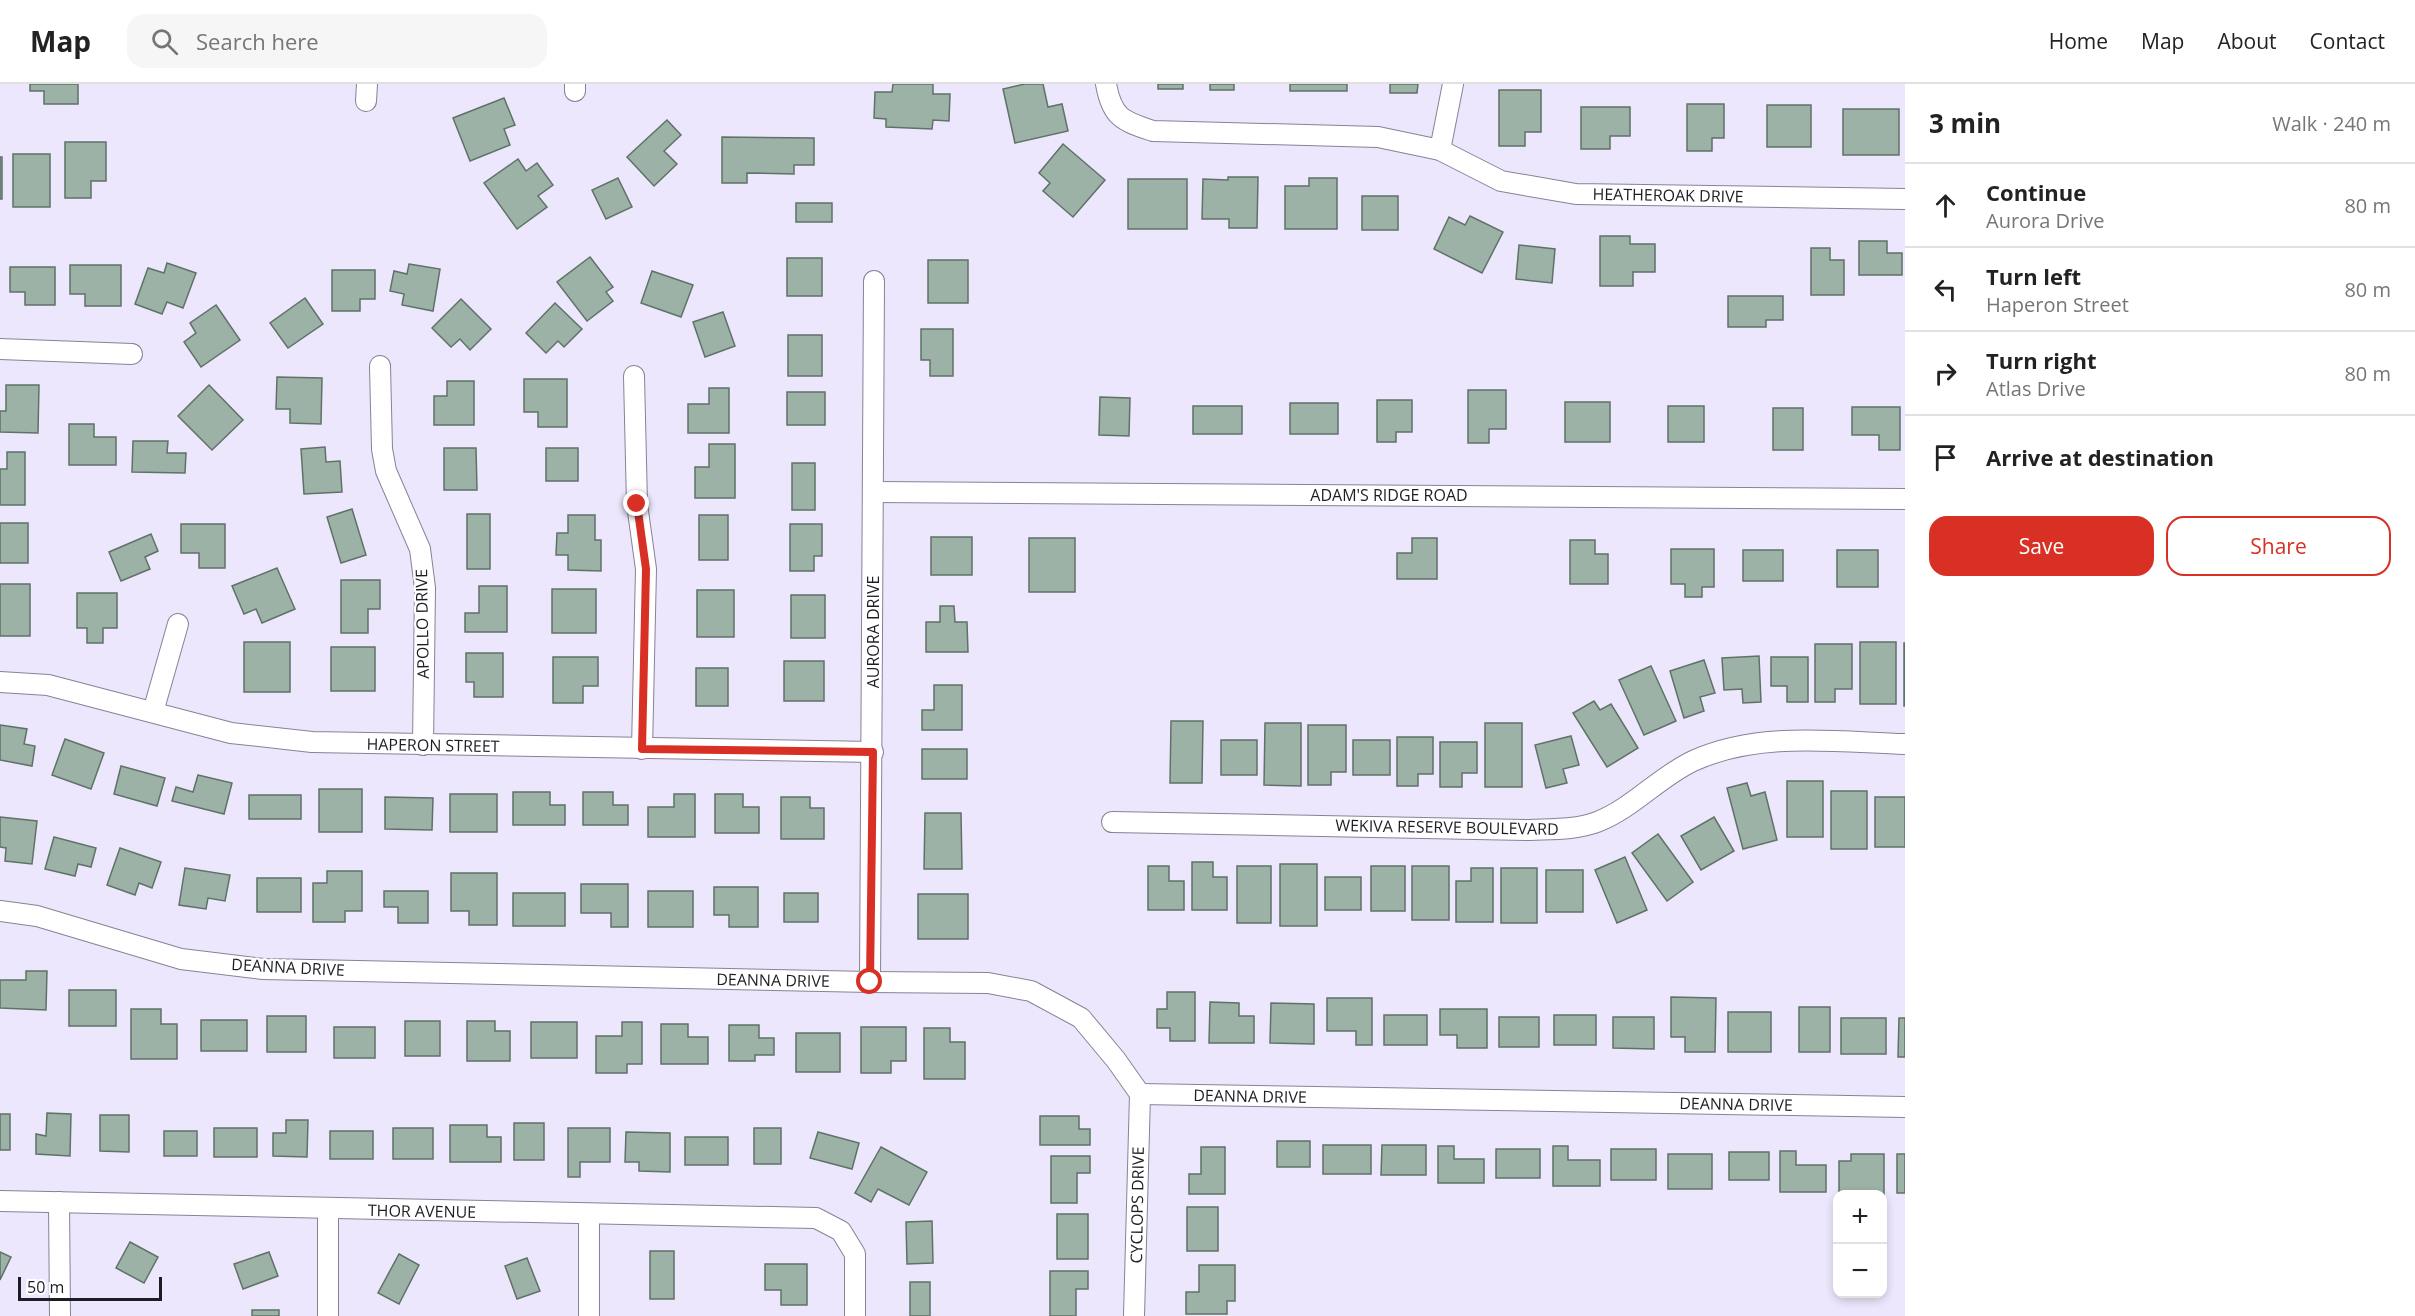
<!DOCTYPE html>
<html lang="en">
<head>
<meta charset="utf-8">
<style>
  body { margin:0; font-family:"Open Sans",sans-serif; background:#f6f6f6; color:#222 }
  .controls { position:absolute; right:18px; bottom:18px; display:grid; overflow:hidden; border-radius:12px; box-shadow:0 3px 9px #0003 }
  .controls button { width:54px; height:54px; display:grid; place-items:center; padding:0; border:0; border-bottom:2px solid #e0e0e0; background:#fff; color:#222; font:30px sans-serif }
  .scale { position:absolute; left:18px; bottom:15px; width:144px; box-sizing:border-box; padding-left:6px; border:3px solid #1f1d24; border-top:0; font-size:16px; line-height:21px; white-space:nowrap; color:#1f1d24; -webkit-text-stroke:4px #fff; paint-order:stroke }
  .stop { position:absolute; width:18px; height:18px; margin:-14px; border:4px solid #d93025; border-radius:50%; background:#fff }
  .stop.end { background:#d93025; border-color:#fff; box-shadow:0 2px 6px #0008 }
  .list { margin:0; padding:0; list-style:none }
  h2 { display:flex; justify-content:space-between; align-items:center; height:78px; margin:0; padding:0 24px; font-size:26px }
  h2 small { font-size:20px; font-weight:400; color:#767676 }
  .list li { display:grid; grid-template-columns:39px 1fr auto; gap:18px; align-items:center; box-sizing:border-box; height:84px; padding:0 24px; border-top:2px solid #e0e0e0 }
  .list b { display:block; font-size:22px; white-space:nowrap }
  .list p { margin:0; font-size:20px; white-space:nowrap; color:#767676 }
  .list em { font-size:20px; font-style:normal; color:#767676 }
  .actions { display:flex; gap:12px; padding:18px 24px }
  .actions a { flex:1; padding:14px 0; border:2px solid #d93025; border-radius:18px; text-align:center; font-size:21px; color:#d93025 }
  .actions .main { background:#d93025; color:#fff }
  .icon { flex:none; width:33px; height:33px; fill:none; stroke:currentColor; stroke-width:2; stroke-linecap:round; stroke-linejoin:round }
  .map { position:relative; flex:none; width:1905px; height:1232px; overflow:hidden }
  header { display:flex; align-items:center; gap:36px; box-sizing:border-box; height:84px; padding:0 30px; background:#fff; border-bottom:2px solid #e0e0e0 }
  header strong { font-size:28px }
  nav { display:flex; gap:33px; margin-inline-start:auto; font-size:21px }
  .search { width:420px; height:54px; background:#f6f6f6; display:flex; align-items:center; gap:15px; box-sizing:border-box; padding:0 21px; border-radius:18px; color:#767676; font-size:22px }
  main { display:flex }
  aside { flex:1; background:#fff }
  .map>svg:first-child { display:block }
</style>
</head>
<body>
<header>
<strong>Map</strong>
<div class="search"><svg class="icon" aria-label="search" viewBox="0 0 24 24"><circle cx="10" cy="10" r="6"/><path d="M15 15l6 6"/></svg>Search here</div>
<nav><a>Home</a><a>Map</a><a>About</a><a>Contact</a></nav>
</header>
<main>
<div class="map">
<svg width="1905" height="1232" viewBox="0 0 1905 1232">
  <rect width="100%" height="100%" fill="#ede7fd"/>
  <g fill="#9db2a6" stroke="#5f7267" stroke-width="1.5">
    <path d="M30,0H78V20H44V7H30Z"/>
    <path d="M893,0H933V10H950L949,37L933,36L932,45L886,43V35L874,34L875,8H892Z"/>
    <path d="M1025,0H1043L1048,23L1062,20L1068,47L1015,59L1003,5Z"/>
    <rect x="1158" y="0" width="25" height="5"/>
    <rect x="1210" y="0" width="24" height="6"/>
    <rect x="1290" y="0" width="57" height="7"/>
    <path d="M1390,0H1418L1417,9H1390Z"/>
    <path d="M1499,6H1541V48H1525V62H1499Z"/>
    <path d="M504,14L515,41L504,45L510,61L470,77L453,34Z"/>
    <path d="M1687,20H1724V54H1712V67H1687Z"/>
    <rect x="1767" y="21" width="44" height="42"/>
    <path d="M1581,23H1630V52H1610V65H1581Z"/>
    <rect x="1843" y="25" width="56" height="46"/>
    <path d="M667,36L681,51L664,67L677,80L654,102L627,73Z"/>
    <path d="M722,53L814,54V81H794V90L747,89V99H722Z"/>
    <path d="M65,58H106V97H91V114H65Z"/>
    <path d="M1063,60L1105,96L1073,133L1043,107L1050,99L1039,89Z"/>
    <rect x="13" y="70" width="37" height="53"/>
    <rect x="0" y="73" width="2" height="42"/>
    <path d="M518,75L526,87L537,79L553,101L538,112L547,123L517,145L484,99Z"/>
    <path d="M1228,93H1258L1257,144H1229V135H1202L1203,95L1228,96Z"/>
    <path d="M618,94L632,123L606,135L592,106Z"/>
    <path d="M1309,94H1337V145H1285V102H1309Z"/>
    <rect x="1128" y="95" width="59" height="50"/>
    <rect x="1362" y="112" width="36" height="34"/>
    <rect x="796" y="119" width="36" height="19"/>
    <path d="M1470,132L1503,148L1482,189L1434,165L1449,133L1465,141Z"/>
    <path d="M1600,152H1630V160H1655V188H1633V202H1600Z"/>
    <path d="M1859,157H1887V169H1902V191H1859Z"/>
    <path d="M1519,161L1555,165L1552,199L1516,195Z"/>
    <path d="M1811,164H1830V176H1844V211H1811Z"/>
    <path d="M590,173L613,203L606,208L613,217L587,237L557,198Z"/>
    <rect x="787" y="174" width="35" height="38"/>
    <rect x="928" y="176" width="40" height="43"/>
    <path d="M167,179L196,189L183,224L167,218L162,230L135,220L148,184L164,189Z"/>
    <path d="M409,180L440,185L433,227L402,221L404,210L390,207L394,187L407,190Z"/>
    <path d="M70,181H121V222H85V210H70Z"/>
    <path d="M10,183H55V221H25V208H10Z"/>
    <path d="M332,186H375V215H360V227H332Z"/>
    <path d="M652,187L693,201L681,233L641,219Z"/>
    <path d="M1728,212H1783V236H1766V243H1728Z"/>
    <path d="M305,214L323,240L288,264L270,239Z"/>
    <path d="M461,215L491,245L470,266L460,255L451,263L432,244Z"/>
    <path d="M555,219L582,245L564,263L558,257L546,269L526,249Z"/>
    <path d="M216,221L240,256L201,283L184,258L196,249L190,239Z"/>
    <path d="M723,228L735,262L705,273L693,238Z"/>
    <path d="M921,245H953V292H930V276H921Z"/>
    <rect x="788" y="251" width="34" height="41"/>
    <path d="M277,293L322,294L321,340L290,339V325H276Z"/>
    <path d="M524,295H567V343H538V328H524Z"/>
    <path d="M447,297H474V341H434V312H447Z"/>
    <path d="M6,301H39L38,349L0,348V327H6Z"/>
    <path d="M209,301L243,336L212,366L178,332Z"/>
    <path d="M709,304H729V349H688V320H709Z"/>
    <path d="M1468,306H1506V345H1489V359H1468Z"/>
    <rect x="787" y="308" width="38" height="33"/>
    <path d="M1100,313L1130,314L1129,352L1099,351Z"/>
    <path d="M1377,316H1412V348H1396V358H1377Z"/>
    <rect x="1565" y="318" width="45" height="40"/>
    <rect x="1290" y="319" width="48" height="31"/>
    <rect x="1193" y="322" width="49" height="28"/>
    <rect x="1668" y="322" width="36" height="36"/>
    <path d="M1852,323H1900V366H1879V351H1852Z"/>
    <rect x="1773" y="324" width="30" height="42"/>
    <path d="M69,340H94V353H116V381H69Z"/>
    <path d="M133,357H168L167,369H186L185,389L132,388Z"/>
    <path d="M709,360H735V414H695V383H709Z"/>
    <path d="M325,363L326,378L340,377L342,408L304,410L301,365Z"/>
    <path d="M444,364H476L477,406H444Z"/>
    <rect x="546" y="364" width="32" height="33"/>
    <path d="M7,368H25V421H0V385H7Z"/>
    <rect x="792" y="379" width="23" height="47"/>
    <path d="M352,425L366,471L341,479L327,433Z"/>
    <rect x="467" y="430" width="23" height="55"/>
    <path d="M568,431H595V456H601V487L568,486V471H556L557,449H568Z"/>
    <rect x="699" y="431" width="29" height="45"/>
    <rect x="0" y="439" width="28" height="40"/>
    <path d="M181,440H225V484H199V469H181Z"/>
    <path d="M790,440H822V472H814V487H790Z"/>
    <path d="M151,450L158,467L145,473L150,485L121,497L109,468Z"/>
    <rect x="931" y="453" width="41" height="38"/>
    <rect x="1029" y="454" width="46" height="54"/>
    <path d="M1412,454H1437V495H1397V469H1412Z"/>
    <path d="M1570,456H1595V470H1608V500H1570Z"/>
    <path d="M1671,465H1714V503H1702V513H1685V500H1671Z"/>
    <rect x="1743" y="466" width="40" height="31"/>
    <rect x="1837" y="466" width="41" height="37"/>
    <path d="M277,484L295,525L262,539L256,525L244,530L232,502Z"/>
    <path d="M341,496H380V525H368V549H341Z"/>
    <rect x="0" y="500" width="30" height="52"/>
    <path d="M479,502H507V548H465V529H479Z"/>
    <rect x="552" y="505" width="44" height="44"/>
    <rect x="697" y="506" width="37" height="47"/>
    <path d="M77,509H117V544H103V559H87V544H77Z"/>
    <rect x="791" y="511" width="34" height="43"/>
    <path d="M940,522H954L955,538H967L968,568H926V538H940Z"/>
    <rect x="244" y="558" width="46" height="50"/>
    <rect x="1860" y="558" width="36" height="62"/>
    <rect x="1904" y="559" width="1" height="63"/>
    <path d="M1815,560H1852V605H1835V618H1815Z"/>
    <rect x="331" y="563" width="44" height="44"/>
    <path d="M466,569H503V613H474V598H466Z"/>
    <path d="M1759,572L1761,618L1743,619L1742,605L1724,606L1722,574Z"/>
    <path d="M553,573H598V602H583V619H553Z"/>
    <path d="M1771,573H1808V618H1787V602H1771Z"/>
    <path d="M1704,576L1715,609L1700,613L1704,627L1684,634L1670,587Z"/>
    <rect x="784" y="577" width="40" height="40"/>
    <path d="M1651,582L1676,637L1644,651L1619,596Z"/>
    <rect x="696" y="584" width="32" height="38"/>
    <path d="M934,601H962V646H922V626H934Z"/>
    <path d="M1594,617L1600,626L1611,620L1638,664L1607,683L1573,629Z"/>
    <path d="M1171,637H1203L1202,699H1170Z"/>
    <path d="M1265,639H1301V702L1264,701Z"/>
    <rect x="1485" y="639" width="37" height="64"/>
    <path d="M0,641L27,645L24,660L35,662L32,682L0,676Z"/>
    <path d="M1308,641H1346V688H1331V701H1308Z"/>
    <path d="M1571,652L1579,681L1563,685L1567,699L1546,704L1535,661Z"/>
    <path d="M1397,653H1433V690H1418V702H1397Z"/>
    <path d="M65,655L104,669L91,705L52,691Z"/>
    <rect x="1221" y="656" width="36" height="35"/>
    <rect x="1353" y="656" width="37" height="35"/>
    <path d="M1440,658H1477V689H1462V703H1440Z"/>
    <rect x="922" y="665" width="45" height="30"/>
    <path d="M121,682L165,694L157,722L114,710Z"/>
    <path d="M198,691L232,699L224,730L172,717L176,703L193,708Z"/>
    <rect x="1787" y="697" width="36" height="56"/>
    <path d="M1747,699L1751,712L1765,708L1777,756L1743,765L1727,704Z"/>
    <rect x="319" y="705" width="43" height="43"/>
    <rect x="1831" y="707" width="36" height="58"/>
    <path d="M513,708H550V721H565V741H513Z"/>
    <path d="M583,708H613V721H628V741H583Z"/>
    <rect x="450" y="710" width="47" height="38"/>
    <path d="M674,710H695V753H648V723H674Z"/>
    <path d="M715,710H743V723H759V749H715Z"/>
    <rect x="249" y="711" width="52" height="24"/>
    <path d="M385,713L433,714L432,746L385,745Z"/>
    <path d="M781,713H810V724H824V755H781Z"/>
    <rect x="1875" y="713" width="30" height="50"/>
    <path d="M925,729H961L962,785H924Z"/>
    <path d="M0,733L37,737L32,780L5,777L6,764L0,763Z"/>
    <path d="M1714,733L1734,767L1701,786L1681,752Z"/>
    <path d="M1658,750L1693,798L1667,817L1632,769Z"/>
    <path d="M54,753L96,764L91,783L78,780L75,792L45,785Z"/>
    <path d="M120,764L161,778L152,804L139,799L135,811L107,801Z"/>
    <path d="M1625,773L1647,826L1617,839L1595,786Z"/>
    <path d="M1192,778H1213V793H1227V826H1192Z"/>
    <rect x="1280" y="780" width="37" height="62"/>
    <path d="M1148,782H1169V797H1184V826H1148Z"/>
    <rect x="1237" y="782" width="34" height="57"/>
    <rect x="1371" y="782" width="34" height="45"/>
    <rect x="1412" y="782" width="37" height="54"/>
    <path d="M185,784L230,791L225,817L208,814L206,825L179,821Z"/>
    <path d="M1471,784H1493V838H1456V797H1471Z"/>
    <rect x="1501" y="784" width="36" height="55"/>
    <rect x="1546" y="786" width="37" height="42"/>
    <path d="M327,787H362V827H345V838H313V799H327Z"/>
    <path d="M451,789H497V841H469V827H451Z"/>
    <rect x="1325" y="793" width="36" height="33"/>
    <rect x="257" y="794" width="44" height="34"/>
    <path d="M581,800H628V843H611V829H581Z"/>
    <path d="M714,803H758V843H729V831H714Z"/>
    <path d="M384,807H428V839H398V823H384Z"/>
    <rect x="648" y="807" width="45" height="36"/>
    <rect x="513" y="809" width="52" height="33"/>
    <rect x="784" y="809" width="34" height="29"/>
    <rect x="918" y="810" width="50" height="45"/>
    <path d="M26,887H47L46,926L0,924V896H26Z"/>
    <rect x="69" y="906" width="47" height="36"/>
    <path d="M1167,908H1195V957H1170V944H1157V925H1167Z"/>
    <path d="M1671,913L1716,914L1715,968H1685V953H1671Z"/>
    <path d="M1327,914H1372V961H1356V947H1327Z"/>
    <path d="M1210,918L1239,919V932H1254V959H1209Z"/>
    <path d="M1271,919L1314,920V960L1270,959Z"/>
    <rect x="1799" y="923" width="31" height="45"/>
    <path d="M131,925H161V940H177V975H131Z"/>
    <path d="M1440,925H1487V964H1457V951H1440Z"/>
    <rect x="1728" y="928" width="43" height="40"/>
    <rect x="1384" y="931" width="43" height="30"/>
    <rect x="1554" y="931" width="42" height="30"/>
    <rect x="267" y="932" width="39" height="36"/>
    <rect x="1499" y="933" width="40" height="30"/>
    <path d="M1613,933H1654V965L1613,964Z"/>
    <rect x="1841" y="934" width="45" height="36"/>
    <path d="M1899,934H1905V973H1898Z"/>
    <rect x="201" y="936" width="46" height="31"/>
    <rect x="405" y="937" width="35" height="35"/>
    <path d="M467,937H495V947H510V977H467Z"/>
    <rect x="531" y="938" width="46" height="36"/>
    <path d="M622,938H642V980H627V989H596V952H622Z"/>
    <path d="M661,940H688V953H708V980H661Z"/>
    <path d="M729,941H759V954H774V971H755V977H729Z"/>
    <rect x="334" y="943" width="41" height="31"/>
    <path d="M861,943H906V977H891V989H861Z"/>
    <path d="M924,944H950V958H965V995H924Z"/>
    <rect x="796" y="949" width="44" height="39"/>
    <path d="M47,1029L71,1030L70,1072L36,1070V1050L46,1052Z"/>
    <rect x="0" y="1030" width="10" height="36"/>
    <path d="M100,1031H129V1068L100,1067Z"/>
    <path d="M1040,1032H1079V1045H1090V1061H1040Z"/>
    <path d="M286,1036H308L307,1073L273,1072V1049H286Z"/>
    <rect x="514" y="1039" width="30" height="37"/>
    <path d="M450,1041H487V1053H501V1078H450Z"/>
    <rect x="214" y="1044" width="43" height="29"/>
    <rect x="393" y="1044" width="40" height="31"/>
    <path d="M568,1044H610V1078H580V1093H568Z"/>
    <rect x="754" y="1044" width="27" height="36"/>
    <rect x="164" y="1047" width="33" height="25"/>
    <rect x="330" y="1047" width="43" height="28"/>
    <path d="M626,1048L670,1049V1088L639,1087V1078H625Z"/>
    <path d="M818,1048L859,1059L852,1085L810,1074Z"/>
    <rect x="685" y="1053" width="43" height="28"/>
    <rect x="1277" y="1057" width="33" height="26"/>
    <rect x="1323" y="1061" width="48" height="29"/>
    <path d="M1382,1061H1426V1091H1381Z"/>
    <path d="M1438,1062H1454V1075H1484V1099H1438Z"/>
    <path d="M1553,1062H1568V1076H1600V1102H1553Z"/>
    <path d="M881,1063L927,1088L909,1121L878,1105L871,1118L855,1109Z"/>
    <path d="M1201,1063H1225V1110H1189V1090H1201Z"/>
    <rect x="1496" y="1065" width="44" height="29"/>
    <rect x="1611" y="1065" width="45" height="31"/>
    <path d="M1780,1067H1796V1081H1826V1108H1780Z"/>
    <rect x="1729" y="1068" width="40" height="28"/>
    <rect x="1668" y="1070" width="44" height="35"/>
    <path d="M1851,1070H1884V1115L1882,1110H1839V1077H1851Z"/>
    <rect x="1897" y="1070" width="8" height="39"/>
    <path d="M1051,1072H1090V1089H1077V1119H1051Z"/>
    <rect x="1187" y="1123" width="31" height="44"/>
    <rect x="1057" y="1130" width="31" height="45"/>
    <path d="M932,1137L933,1179L907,1180L906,1138Z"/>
    <path d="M130,1158L158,1173L144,1199L116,1184Z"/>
    <rect x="650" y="1167" width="24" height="48"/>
    <path d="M0,1168L11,1173L0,1196Z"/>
    <path d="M269,1168L278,1192L243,1205L234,1180Z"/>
    <path d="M399,1170L419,1181L399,1220L378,1209Z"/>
    <path d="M527,1174L540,1207L517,1215L505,1182Z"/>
    <path d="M765,1180H807V1221H781V1206H765Z"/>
    <path d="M1199,1181H1235V1217H1227V1230H1186V1208H1199Z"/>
    <path d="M1050,1187H1088V1205H1076V1232H1050Z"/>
    <rect x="910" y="1198" width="20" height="34"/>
    <rect x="252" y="1226" width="27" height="6"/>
  </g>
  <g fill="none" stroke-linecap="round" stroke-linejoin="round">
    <g stroke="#878295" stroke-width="22">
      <g id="minor">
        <path d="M1106,0C1112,34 1123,37 1153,47L1378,53L1440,66L1501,97L1576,110L1905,115"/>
        <path d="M575,7V0"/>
        <path d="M366,17L367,0"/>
        <path d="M1440,66L1453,0"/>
        <path d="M0,265L132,270"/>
        <path d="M380,282L382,365L386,387L420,465L425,504L423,661"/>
        <path d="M634,292L637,420L646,485L642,665"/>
        <path d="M873,408L1905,415"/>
        <path d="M0,598L48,601L231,649L312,658L873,668"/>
        <path d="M153,628L178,540"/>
        <path d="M1112,738L1530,746C1552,745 1576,746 1597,738C1633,724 1659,693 1693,677C1759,647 1835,658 1905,660"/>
        <path d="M0,827L37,832L181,875L263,885L870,898L988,899L1031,907L1081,934L1116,976L1140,1010"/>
        <path d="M870,898L874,197"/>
        <path d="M1140,1010L1905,1023"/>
        <path d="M0,1117L816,1134L841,1147L855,1170V1232"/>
        <path d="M59,1118L60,1232"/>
        <path d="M589,1130V1232"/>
        <path d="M328,1232V1125"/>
        <path d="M1134,1232L1140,1010"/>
      </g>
    </g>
    <use href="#minor" stroke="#fff" stroke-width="20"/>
  </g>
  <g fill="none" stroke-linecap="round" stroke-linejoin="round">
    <path stroke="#d93025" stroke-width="8" d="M637,420L646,485L642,665L873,668L870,898"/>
  </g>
  <g text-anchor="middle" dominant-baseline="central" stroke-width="4.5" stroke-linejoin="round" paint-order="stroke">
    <g font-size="16" fill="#1f1d24" stroke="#fff">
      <text transform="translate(1668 111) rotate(1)">HEATHEROAK DRIVE</text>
      <text x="1389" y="411">ADAM'S RIDGE ROAD</text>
      <text transform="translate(422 540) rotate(-91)">APOLLO DRIVE</text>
      <text transform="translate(873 548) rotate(-90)">AURORA DRIVE</text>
      <text transform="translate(433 661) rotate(1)">HAPERON STREET</text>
      <text transform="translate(1447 743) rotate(1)">WEKIVA RESERVE BOULEVARD</text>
      <text transform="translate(288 883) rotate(3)">DEANNA DRIVE</text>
      <text transform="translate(773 896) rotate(1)">DEANNA DRIVE</text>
      <text transform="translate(1250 1012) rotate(1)">DEANNA DRIVE</text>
      <text transform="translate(1736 1020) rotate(1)">DEANNA DRIVE</text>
      <text transform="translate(1137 1121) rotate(-89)">CYCLOPS DRIVE</text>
      <text transform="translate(422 1127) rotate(1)">THOR AVENUE</text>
    </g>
  </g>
</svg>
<div class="controls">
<button>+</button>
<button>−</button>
</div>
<div class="scale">50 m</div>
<div class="stop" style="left:870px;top:898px"></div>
<div class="stop end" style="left:637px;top:420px"></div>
</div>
<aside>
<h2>3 min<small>Walk · 240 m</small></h2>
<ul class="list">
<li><svg class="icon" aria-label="ahead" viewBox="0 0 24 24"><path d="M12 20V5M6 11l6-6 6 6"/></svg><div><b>Continue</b><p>Aurora Drive</p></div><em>80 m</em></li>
<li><svg class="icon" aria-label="left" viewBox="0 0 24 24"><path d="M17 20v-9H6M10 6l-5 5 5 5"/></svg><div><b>Turn left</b><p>Haperon Street</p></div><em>80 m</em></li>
<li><svg class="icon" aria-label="right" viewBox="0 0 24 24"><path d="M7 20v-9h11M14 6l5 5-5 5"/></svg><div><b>Turn right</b><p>Atlas Drive</p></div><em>80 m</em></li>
<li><svg class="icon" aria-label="arrive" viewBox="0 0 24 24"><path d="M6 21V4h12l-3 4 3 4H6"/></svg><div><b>Arrive at destination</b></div></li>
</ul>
<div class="actions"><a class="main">Save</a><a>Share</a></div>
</aside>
</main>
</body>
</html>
